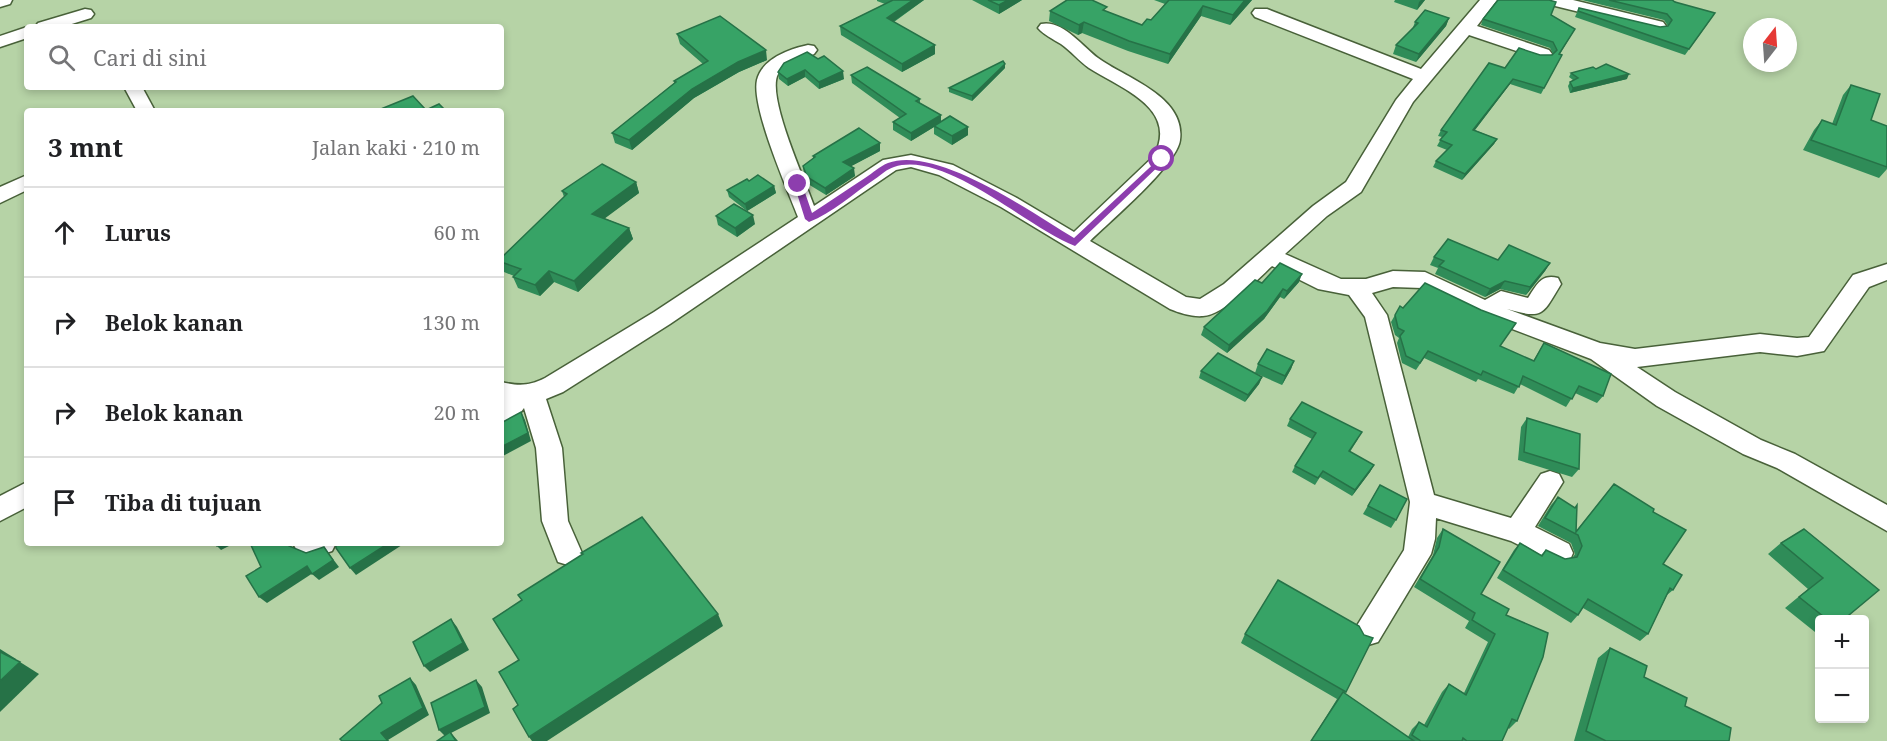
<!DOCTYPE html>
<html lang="id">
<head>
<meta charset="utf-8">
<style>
  body { margin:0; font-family:"Noto Serif",serif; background:#f2f2f2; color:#202124 }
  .controls { position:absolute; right:18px; bottom:18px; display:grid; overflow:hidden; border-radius:6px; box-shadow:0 3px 9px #0003 }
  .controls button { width:54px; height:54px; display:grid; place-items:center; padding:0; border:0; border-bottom:2px solid #e0e0e0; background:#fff; color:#202124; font:30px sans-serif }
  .compass { position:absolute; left:1743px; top:18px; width:54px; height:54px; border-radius:50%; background:#fff; box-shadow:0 3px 9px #0003; rotate:17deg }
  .stop { position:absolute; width:18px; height:18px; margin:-14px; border:4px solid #8d3eae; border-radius:50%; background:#fff }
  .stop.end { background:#8d3eae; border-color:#fff; box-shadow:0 2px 6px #0008 }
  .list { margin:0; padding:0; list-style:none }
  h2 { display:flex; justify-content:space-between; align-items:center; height:78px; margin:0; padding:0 24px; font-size:26px }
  h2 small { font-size:20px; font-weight:400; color:#757577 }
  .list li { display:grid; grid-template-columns:39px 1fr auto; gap:18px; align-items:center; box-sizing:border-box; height:90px; padding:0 24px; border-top:2px solid #e0e0e0 }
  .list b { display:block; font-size:22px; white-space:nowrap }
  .list em { font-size:20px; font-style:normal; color:#757577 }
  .icon { flex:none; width:33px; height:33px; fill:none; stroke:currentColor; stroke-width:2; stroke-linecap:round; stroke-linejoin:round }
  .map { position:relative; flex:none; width:1887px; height:741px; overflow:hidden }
  .search { position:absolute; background:#fff; box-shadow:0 3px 9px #0003; left:24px; top:24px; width:480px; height:66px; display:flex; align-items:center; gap:15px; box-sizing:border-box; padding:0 21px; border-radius:6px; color:#757577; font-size:22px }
  .panel { position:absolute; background:#fff; box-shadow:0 3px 9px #0003; left:24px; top:108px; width:480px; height:438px; border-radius:6px }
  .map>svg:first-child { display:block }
</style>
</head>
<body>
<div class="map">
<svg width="1887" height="741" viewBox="0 0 1887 741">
  <rect width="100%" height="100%" fill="#b6d3a6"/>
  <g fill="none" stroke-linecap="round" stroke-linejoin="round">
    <g stroke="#486139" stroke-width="3">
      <g id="street">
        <path d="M0,0H12L10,4L0,7Z"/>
        <path d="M1480,0H1497L1477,26L1549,50L1552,54L1549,58H1537L1469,35L1413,102L1361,192L1327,216L1285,254L1341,279H1366L1393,271L1425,272L1485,300L1501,291L1528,298C1536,286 1541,273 1558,278L1561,284C1542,316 1543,319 1507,309L1600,343L1635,349L1760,334L1797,338L1809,337L1853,275L1887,264V280L1869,287L1824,351L1797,356L1760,352L1637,367L1675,392L1761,440L1795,454L1887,505V531L1777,468L1743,454L1657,406L1591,359L1478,316L1422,288L1393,287L1372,293L1387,315L1434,495L1511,518L1541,474L1550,471L1559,474L1563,482L1535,527L1569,544L1573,553L1569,562L1559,565L1511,541L1436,518L1435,539L1431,554L1378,642L1368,645L1358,642L1353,632L1404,550L1410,502L1365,317L1349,295L1318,289L1272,266C1257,280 1224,315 1203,316C1192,317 1180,313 1170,309L1001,207L939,175L911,167L896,170L670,324L563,392L546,399L562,448L568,521L582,553L578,562L568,565L558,562L542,521L536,448L524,408L510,426L501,429V382C519,386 529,386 545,378L654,312L798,217C787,188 751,107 757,80C762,59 789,49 808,45L814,46L817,50L814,54C804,59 785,63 778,74C766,96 805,180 814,206L883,160L911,155L953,165L1015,197L1074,232L1154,156C1179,108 1122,89 1089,68C1079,61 1071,51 1061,44C1053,39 1044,35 1038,28L1041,24C1062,19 1082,46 1098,58C1125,78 1186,96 1180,140C1177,165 1110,221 1090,241L1186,297L1200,299L1224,284L1313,206L1346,182L1396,100L1413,79L1255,17L1252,13L1255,9H1267L1421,69Z"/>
        <path d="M1545,0H1573L1663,22L1666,26L1663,30L1657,31L1547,4Z"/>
        <path d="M85,9L91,10L94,14L91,18L62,27H35L38,23Z"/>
        <path d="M27,27V38L0,47V36Z"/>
        <path d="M124,87H142L155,111H137Z"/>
        <path d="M27,175V190L0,203V187Z"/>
        <path d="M27,482V507L0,521V496Z"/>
        <path d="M293,543H336L332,551L312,558L297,551Z"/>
      </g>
    </g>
    <use href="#street" fill="#fff" fill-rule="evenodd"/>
  </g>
  <g fill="#2f8c58">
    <path d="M877,0H924L894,22L935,45V54L902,72L841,35L840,26L885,4L877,1Z"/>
    <path d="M972,0H1022L999,14Z"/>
    <path d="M1154,0H1252L1230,25L1201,16L1168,64L1128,51L1082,33L1078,35L1049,21L1050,11H1106L1142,25L1151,20L1165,4Z"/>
    <path d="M1395,0H1425L1417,10L1394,2Z"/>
    <path d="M1582,0H1672L1711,19L1685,55L1575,17L1579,8L1660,27L1668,26L1664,20Z"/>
    <path d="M1551,15L1575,29L1560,54L1562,55L1541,94L1510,84L1475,130L1497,139L1494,144L1462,180L1433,167L1436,161L1447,150L1437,146L1442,137L1438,136L1441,130L1505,68L1540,55H1552L1553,54L1550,48L1481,25L1483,19Z"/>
    <path d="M1449,18L1446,26L1416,62L1393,54L1396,45L1412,30L1415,22Z"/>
    <path d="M677,34L767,60L739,72L694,98L632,150L615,143L612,133L674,83V81L703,64L680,44Z"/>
    <path d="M818,59L844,79L819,89L805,77L788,86L779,79L778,72Z"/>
    <path d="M1005,68L972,101L949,92V88Z"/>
    <path d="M1596,69L1627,79L1570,93L1568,86L1570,82L1573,80L1569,77L1571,73Z"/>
    <path d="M851,75L920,99V103L941,115V122L968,127V135L952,145L934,134V127L911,141L893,130V122L900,118L852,83Z"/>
    <path d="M1851,85L1871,120L1887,126V169L1879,178L1803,150L1814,130L1822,120L1832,124L1843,95Z"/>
    <path d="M880,151L851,166L855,176L826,195L808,184L804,174L803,166L813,159V156Z"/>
    <path d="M749,181L774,186L776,193L747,211L729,197L727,190Z"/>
    <path d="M636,182L639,193L604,218L629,228L633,239L578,292L554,282L540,296L518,288L513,277L514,276L504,272L501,266V258L564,197L562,191Z"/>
    <path d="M716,216L755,224L737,237L718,225Z"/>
    <path d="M1434,257L1498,260L1550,263L1545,271L1526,295L1500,289L1485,297L1435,274L1438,268L1430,265Z"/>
    <path d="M1299,282L1284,299L1280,297L1264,319L1227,353L1201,335L1204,327L1262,283Z"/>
    <path d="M1395,315L1501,347L1533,361L1544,343L1603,396L1597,403L1575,393L1566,407L1520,384L1514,394L1478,379L1476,382L1424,358L1416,370L1402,363L1397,343L1399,338L1395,335L1391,322Z"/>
    <path d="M1294,361L1291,369L1282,385L1255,373L1258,364Z"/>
    <path d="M1201,371L1262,377L1259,384L1245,402L1199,378Z"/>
    <path d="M1527,418L1579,469L1572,477L1518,460L1521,427Z"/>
    <path d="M1290,419L1358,439L1350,452L1374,465L1370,472L1352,496L1320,477L1315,485L1292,472L1295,466L1312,439L1287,426Z"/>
    <path d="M1614,484L1653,512L1663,564L1673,590L1667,595L1648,634L1640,641L1583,608L1578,615L1571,623L1497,578L1514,550L1520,543L1541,555L1546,550L1565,559L1573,557L1575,554L1571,543L1538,526L1551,505L1558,497L1576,531Z"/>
    <path d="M1380,485L1396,520L1391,528L1363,514Z"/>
    <path d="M1443,529L1481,594L1506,615L1517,721L1509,729L1508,728L1502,741H1311L1337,699L1241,643L1245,634L1346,692L1345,694L1408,737L1412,729L1419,722L1424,725L1442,692L1449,684L1464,693L1488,642L1465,628L1469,621L1414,587L1433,555L1437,538Z"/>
    <path d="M1804,529L1843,620H1820V636L1785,608L1808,589L1768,554L1781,543Z"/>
    <path d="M1610,648L1644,677L1685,706L1729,741H1574L1598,658Z"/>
  </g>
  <g fill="#267247">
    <path d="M913,0H924L887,26V18Z"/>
    <path d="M1008,0H1022L999,14V5Z"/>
    <path d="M1245,0H1252L1230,25L1233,15Z"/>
    <path d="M1421,0H1425L1417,10L1419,2Z"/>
    <path d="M1203,6L1201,16L1168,64L1170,54Z"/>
    <path d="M1449,18L1446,26L1416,62L1419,54Z"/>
    <path d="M1084,22L1082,33L1078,35L1079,25Z"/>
    <path d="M935,45V54L902,72V64Z"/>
    <path d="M766,50L767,60L739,72L694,98L632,150L629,140L692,89L738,62Z"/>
    <path d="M1005,64V68L972,101V96Z"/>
    <path d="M805,70V77L788,86L787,79Z"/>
    <path d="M843,71L844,79L819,89V82Z"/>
    <path d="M1629,74L1627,79L1570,93L1573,88Z"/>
    <path d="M1513,79L1510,84L1471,135L1473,130Z"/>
    <path d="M941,115V123L934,126V127L911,141V133Z"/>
    <path d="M968,127V135L952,145V136Z"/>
    <path d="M1497,139L1494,144L1462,180L1465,174Z"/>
    <path d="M880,143V151L844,170L843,162Z"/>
    <path d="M854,168L855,176L826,195L825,188Z"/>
    <path d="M636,182L639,193L596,225L592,214Z"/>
    <path d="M774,186L776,193L747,211L745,204Z"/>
    <path d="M753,215L755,224L737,237L735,228Z"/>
    <path d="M629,228L633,239L578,292L574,281Z"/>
    <path d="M1550,263L1545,271L1526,295L1530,287Z"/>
    <path d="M549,271L554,282L540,296L535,285Z"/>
    <path d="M1302,274L1299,282L1284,299L1287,291Z"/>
    <path d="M1505,281L1500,289L1485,297L1490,289Z"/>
    <path d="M1283,289L1280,297L1264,319L1227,353L1229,345Z"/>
    <path d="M1294,361L1291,369L1282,385L1285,376Z"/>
    <path d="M1262,377L1259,384L1245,402L1248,395Z"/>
    <path d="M521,412L525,420L531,441L501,457V447Z"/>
    <path d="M1374,465L1370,472L1352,496L1355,490Z"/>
    <path d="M223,543H235L221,550L217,546Z"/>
    <path d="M389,543H405L356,575L350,568Z"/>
    <path d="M324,547L339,567L319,580L312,574Z"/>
    <path d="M307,566L313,573L267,603L259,597Z"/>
    <path d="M718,614L723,626L547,741H532L529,737Z"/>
    <path d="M451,619L457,627L469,650L430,672L424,666Z"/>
    <path d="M0,649L16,659L14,661L0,652Z"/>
    <path d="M20,662L39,674L0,712V681Z"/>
    <path d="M410,678L416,685L429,715L388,740L389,741H388L381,733Z"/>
    <path d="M476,680L482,687L490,713L451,733L458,741H456L445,736L439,730Z"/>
  </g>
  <g fill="#37a366" stroke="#267247" stroke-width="1.5">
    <path d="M893,0H913L887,18L935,45L902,64L840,26Z"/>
    <path d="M988,0H1008L999,5Z"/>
    <path d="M1067,0H1092L1107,7L1103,10L1142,25L1147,19L1151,20L1169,0H1245L1233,15L1203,6L1170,54L1129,41L1084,22L1079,25L1050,11Z"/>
    <path d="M1498,0H1549L1556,2L1551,15L1575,29L1559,54L1562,55L1544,88L1513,79L1473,130L1497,139L1465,174L1436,161L1452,145L1440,140L1447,132L1441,130L1489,63L1505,68L1519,48L1540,55H1552L1557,50L1553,42L1483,19Z"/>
    <path d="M1609,0H1672L1675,2L1715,13L1689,49L1578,11L1579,8L1660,27L1668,26L1672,20L1667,14Z"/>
    <path d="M1425,10L1449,18L1419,54L1396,45L1418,23L1415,22Z"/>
    <path d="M720,16L766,50L738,62L692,89L629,140L612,133L676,82L674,81L708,61L677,34Z"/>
    <path d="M807,52L818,59L824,56L843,71L819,82L805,70L787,79L778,72L784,63Z"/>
    <path d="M1003,61L1005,64L972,96L949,88Z"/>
    <path d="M1606,64L1629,74L1573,88L1570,82L1578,78L1571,73L1593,67L1596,69Z"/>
    <path d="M867,67L920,99L916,101L941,115L911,133L893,122L906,114L851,75Z"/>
    <path d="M1851,85L1880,94L1871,120L1887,126V167L1811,140L1822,120L1836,125Z"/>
    <path d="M413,96L426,110L439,104L446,111H376Z"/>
    <path d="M950,116L968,127L952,136L934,126Z"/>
    <path d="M859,128L880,143L843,162L854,168L825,188L807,177L803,166L815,157L813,156Z"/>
    <path d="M602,164L636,182L592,214L629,228L574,281L549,271L535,285L513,277L521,269L501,262V258L567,194L562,191Z"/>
    <path d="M758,175L774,186L745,204L727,190L747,179L749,181Z"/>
    <path d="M734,204L753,215L735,228L716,216Z"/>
    <path d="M1448,239L1498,260L1509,245L1550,263L1530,287L1505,281L1490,289L1439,266L1444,261L1434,257Z"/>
    <path d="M1280,263L1302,274L1287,291L1283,289L1267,311L1229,345L1204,327L1255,280L1262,283Z"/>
    <path d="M1425,283L1481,310L1516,323L1500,346L1534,361L1544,343L1611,374L1603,396L1579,386L1572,399L1523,376L1519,387L1483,371L1481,375L1428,351L1420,363L1406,356L1400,336L1404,331L1398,328L1395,315L1400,306L1403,308Z"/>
    <path d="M1267,349L1294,361L1285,376L1258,364Z"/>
    <path d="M1218,353L1262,377L1248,395L1201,371Z"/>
    <path d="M1302,402L1362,432L1349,451L1374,465L1355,490L1323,471L1318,478L1295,466L1316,433L1290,419Z"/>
    <path d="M521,412L528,433L501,447V423Z"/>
    <path d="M1527,418L1580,434L1579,469L1524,452Z"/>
    <path d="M1614,484L1654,509L1653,512L1686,530L1663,564L1682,575L1673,590L1670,588L1648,634L1588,599L1578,615L1503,570L1520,543L1542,556L1546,550L1565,559L1577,557L1582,546L1578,535L1545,518L1558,497L1575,508L1577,505L1576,532Z"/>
    <path d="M1380,485L1407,499L1396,520L1368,506Z"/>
    <path d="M642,517L718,614L529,737L513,709L518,705L499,672L519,660L493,619L522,600L518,595L583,554L581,553Z"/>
    <path d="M1443,529L1500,562L1481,594L1509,609L1506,615L1548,633L1543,657L1517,721L1512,719L1502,741H1467L1463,738L1462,741H1421L1412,735L1419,722L1427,727L1449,684L1466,695L1495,634L1472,620L1475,613L1420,579L1439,547Z"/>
    <path d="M1804,529L1879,590L1843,620H1828L1799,597L1823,578L1781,543Z"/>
    <path d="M216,543H223L217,546Z"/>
    <path d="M250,543H288L289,546L306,553L324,547L333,560L312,574L307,566L259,597L246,576L261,567Z"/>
    <path d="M336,543H389L350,568L336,548Z"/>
    <path d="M1278,580L1359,626L1364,635L1373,638L1346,692L1245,634Z"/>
    <path d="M451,619L463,643L424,666L413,642Z"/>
    <path d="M1610,648L1647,666L1644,677L1687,698L1685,706L1731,728L1729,741H1606L1586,731Z"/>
    <path d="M0,652L20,662L0,681Z"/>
    <path d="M410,678L423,708L381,733L388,741H342L340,739L382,703L379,696Z"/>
    <path d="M476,680L485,707L439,730L431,703Z"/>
    <path d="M1343,692L1414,741H1311Z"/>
    <path d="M450,732L456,741H437Z"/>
  </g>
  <path fill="#8d3eae" d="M1162,156L1166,159L1165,160L1075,246C1027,228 946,150 894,167C887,169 881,175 875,179C854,193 832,213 809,222L805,219L794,184L798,181L802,184L812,213C830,201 847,190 865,178C873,173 880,166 888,163C937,145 1032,213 1074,238Z"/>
</svg>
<div class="controls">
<button>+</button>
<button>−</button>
</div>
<svg class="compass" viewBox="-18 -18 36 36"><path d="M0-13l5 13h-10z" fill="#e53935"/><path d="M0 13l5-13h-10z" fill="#757577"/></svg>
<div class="stop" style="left:1162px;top:159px"></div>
<div class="stop end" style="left:798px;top:184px"></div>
<div class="search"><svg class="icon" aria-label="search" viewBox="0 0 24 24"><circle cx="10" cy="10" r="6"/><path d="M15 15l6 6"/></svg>Cari di sini</div>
<section class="panel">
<h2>3 mnt<small>Jalan kaki · 210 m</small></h2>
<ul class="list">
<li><svg class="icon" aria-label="ahead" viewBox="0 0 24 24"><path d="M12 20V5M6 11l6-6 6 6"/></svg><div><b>Lurus</b></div><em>60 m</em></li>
<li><svg class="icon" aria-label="right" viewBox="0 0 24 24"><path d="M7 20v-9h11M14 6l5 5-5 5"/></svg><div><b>Belok kanan</b></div><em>130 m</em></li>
<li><svg class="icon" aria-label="right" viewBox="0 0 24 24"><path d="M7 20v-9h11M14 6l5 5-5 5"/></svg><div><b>Belok kanan</b></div><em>20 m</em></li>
<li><svg class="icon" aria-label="arrive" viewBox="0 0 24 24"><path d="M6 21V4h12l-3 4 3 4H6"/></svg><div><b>Tiba di tujuan</b></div></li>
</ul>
</section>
</div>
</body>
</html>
